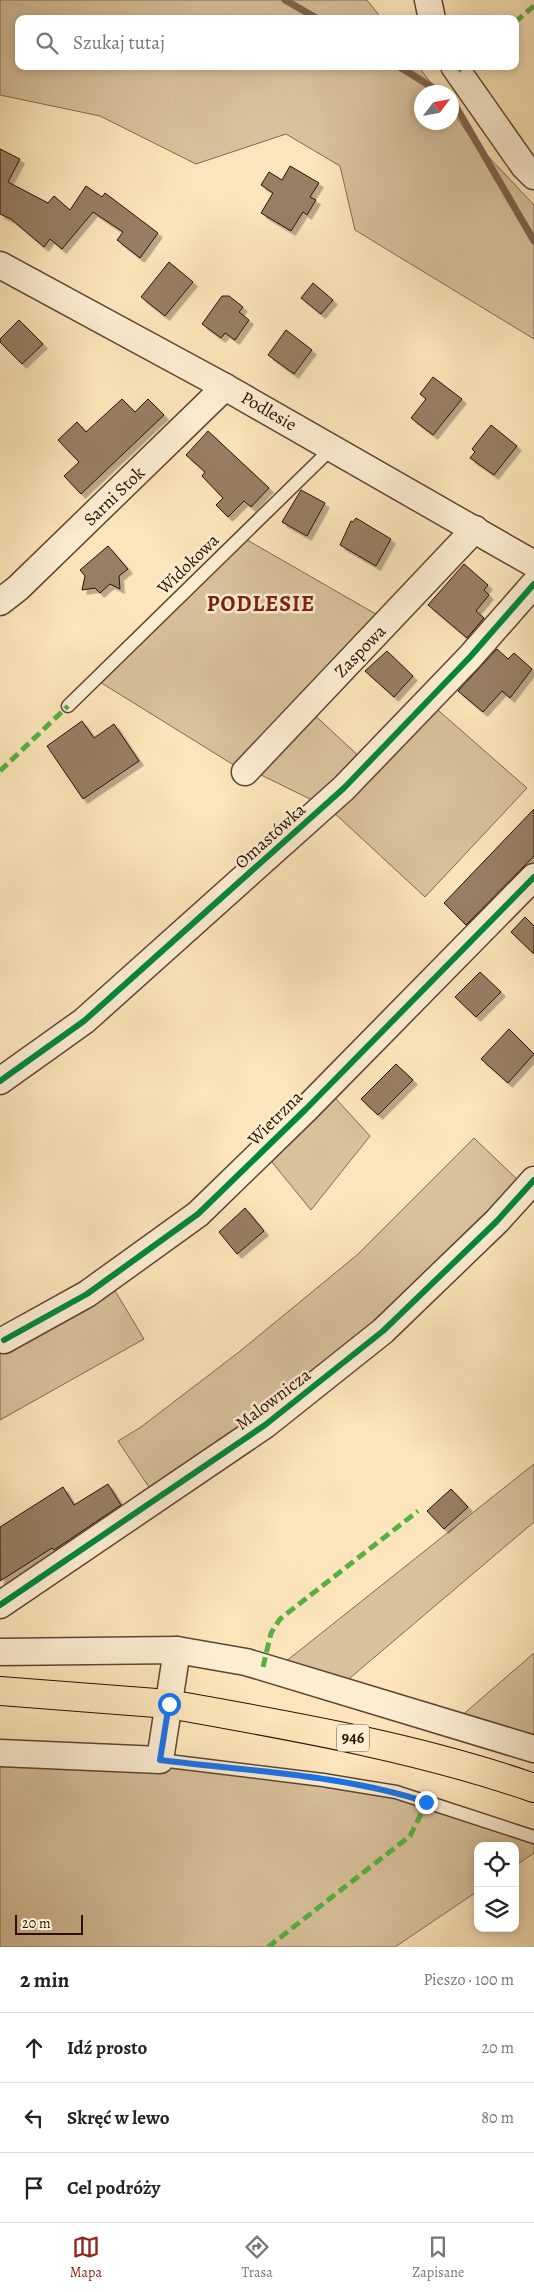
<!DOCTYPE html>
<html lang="pl">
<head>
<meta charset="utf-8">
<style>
  body { margin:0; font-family:Alegreya,serif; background:#f6f6f6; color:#222 }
  .controls { position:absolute; right:15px; bottom:15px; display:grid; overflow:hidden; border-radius:10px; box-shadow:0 2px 8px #0003 }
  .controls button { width:45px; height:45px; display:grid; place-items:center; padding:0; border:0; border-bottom:1px solid #e0e0e0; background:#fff; color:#222; font:25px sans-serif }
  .compass { position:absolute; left:414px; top:85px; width:45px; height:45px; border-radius:50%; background:#fff; box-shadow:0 2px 8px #0003; rotate:58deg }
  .scale { position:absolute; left:15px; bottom:12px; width:68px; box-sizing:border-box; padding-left:5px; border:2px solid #2b0f05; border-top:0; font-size:14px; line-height:18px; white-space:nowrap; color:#2b0f05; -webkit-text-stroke:4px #fdeed2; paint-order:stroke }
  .stop { position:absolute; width:15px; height:15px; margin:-11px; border:4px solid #1a73e8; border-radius:50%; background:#fff }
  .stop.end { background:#1a73e8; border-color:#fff; box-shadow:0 1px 5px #0008 }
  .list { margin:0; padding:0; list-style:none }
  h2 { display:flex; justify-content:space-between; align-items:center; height:65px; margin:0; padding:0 20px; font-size:21px }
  h2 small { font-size:16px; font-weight:400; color:#767676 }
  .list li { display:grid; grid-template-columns:32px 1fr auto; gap:15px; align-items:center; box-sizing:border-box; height:70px; padding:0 20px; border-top:1px solid #e0e0e0 }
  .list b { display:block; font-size:19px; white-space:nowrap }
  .list em { font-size:16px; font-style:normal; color:#767676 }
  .icon { flex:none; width:28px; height:28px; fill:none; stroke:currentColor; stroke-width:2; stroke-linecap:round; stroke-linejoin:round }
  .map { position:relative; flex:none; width:534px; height:1947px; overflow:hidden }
  .search { position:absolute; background:#fff; box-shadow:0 2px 8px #0003; left:15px; right:15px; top:15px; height:55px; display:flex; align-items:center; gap:12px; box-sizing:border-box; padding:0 18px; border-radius:10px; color:#767676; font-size:19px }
  .sheet { height:275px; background:#fff }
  nav { display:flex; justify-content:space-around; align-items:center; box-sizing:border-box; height:70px; border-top:1px solid #e0e0e0; background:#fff; font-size:14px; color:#767676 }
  nav a { display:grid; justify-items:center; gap:2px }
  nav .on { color:#8f2418 }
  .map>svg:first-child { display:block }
</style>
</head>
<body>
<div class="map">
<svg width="534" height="1947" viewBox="0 0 534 1947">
  <defs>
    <filter id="shadow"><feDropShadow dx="4.5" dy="4.5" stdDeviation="0" flood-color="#0004"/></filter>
  </defs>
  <rect width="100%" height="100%" fill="#fce5ba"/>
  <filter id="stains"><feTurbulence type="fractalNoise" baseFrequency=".004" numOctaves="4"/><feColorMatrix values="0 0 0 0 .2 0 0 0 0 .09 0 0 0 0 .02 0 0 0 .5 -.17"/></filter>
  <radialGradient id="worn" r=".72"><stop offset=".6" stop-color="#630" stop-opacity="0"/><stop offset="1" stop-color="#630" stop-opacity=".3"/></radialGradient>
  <g fill="#d8c19b" stroke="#826850">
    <path d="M0,0H367L382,19H19V66H418L438,92H422V122H452V111L471,138L534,205V339L355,230L340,166L286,134L196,164L100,116L0,95Z"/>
    <path d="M242,537L388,621L245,772L95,679Z"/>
    <path d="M431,704L527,788L425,897L330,809Z"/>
    <path d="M309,710L362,759L320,804L253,771Z"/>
    <path d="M326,1088L370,1136L311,1210L263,1151Z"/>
    <path d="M474,1138L520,1182L383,1331L157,1499L118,1441L141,1427L239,1352L357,1255Z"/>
    <path d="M108,1279L144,1339L0,1420V1342Z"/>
    <path d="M534,1464V1522L337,1689L275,1670Z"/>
    <path d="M534,1653V1749L452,1724Z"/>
    <path d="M0,1753L160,1760L396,1792L534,1837V1853L515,1866V1846H478V1891L395,1947H0Z"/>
  </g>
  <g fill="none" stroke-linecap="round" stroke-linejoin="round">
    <g stroke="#7e644c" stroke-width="7">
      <path d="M285,0L318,19"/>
      <path d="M398,66L440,92"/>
      <path d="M452,100L534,241"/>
    </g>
  </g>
  <g fill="#987e63" stroke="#2b0f05" filter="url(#shadow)">
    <path d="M0,149L20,159L8,182L48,203L54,196L70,210L86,186L102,197L105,193L158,233L140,258L117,240L123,232L93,212L62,249L50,239L44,247L11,219L0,214Z"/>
    <path d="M290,166L319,183L310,197L316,200L307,215L303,212L291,231L261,213L273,193L261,185L269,172L282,180Z"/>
    <path d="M169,262L193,282L165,316L141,297Z"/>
    <path d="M313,283L333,300L321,314L301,298Z"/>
    <path d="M222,296H229L243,307L239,312L249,320L235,340L225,333L221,338L202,324Z"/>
    <path d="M19,320L43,344L22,364L0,342V339Z"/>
    <path d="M286,330L312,350L294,374L268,355Z"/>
    <path d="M433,377L462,399L433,435L411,418L426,399L420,394Z"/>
    <path d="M122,399L135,412L148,399L164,415L81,494L64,476L79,462L58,440L77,422L86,432Z"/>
    <path d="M491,425L517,446L494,475L470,458L475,452L472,449Z"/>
    <path d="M208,431L269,488L251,507L244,501L228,517L216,505L223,498L202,476L205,472L186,455Z"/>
    <path d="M301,490L325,503L307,536L282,522Z"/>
    <path d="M356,518L391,539L376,566L340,545L351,521L353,522Z"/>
    <path d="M108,546L128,569L119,576L120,589L110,584L100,593L95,588L82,590L85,576L80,570Z"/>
    <path d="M464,564L488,585L484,590L489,595L476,611L484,618L467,638L428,605Z"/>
    <path d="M497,649L508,659L514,653L532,669L510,698L502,691L483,712L458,691Z"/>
    <path d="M387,651L413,676L394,697L365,671Z"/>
    <path d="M82,721L94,738L114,724L139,761L83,799L47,746Z"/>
    <path d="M534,809V856L466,925L444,903Z"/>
    <path d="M525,917L534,926V954L511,932Z"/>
    <path d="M480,972L501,992L476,1017L455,997Z"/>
    <path d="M509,1029L534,1054L508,1083L481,1059Z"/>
    <path d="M396,1064L413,1080L378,1115L361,1099Z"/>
    <path d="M245,1208L264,1231L237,1254L219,1232Z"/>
    <path d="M108,1484L121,1505L54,1550L52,1548L0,1581V1527L63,1487L74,1505Z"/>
    <path d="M451,1489L468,1507L444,1529L427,1511Z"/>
  </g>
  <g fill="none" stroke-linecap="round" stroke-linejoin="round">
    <g stroke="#5f4432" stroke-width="15">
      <g id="lane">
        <path d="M68,706L332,448"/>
        <path d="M160,1760L323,1780L396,1792L534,1837"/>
      </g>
    </g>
    <g stroke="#5f4432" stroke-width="29">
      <g id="street">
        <path d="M428,0L432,19"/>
        <path d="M454,66L524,166L534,176"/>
        <path d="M0,265L225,387L534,564"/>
        <path d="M0,602L18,588L225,387"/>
        <path d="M245,772L475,529"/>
        <path d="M0,1081L84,1021L344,788L470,657L534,584"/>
        <path d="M4,1340L87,1294L198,1214L306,1109L534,877"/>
        <path d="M0,1605L265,1425L383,1331L497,1221L534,1180"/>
        <path d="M0,1652L177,1650L246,1662L534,1749"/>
        <path d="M0,1753L160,1760L177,1650"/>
      </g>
    </g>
    <g stroke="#2b0f05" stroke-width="30">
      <path id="primary" d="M169,1704C292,1726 416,1747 534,1788"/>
    </g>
    <g stroke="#2b0f05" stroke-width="30">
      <path id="highway" d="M0,1691L169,1704"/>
    </g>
    <use href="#lane" stroke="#fdeed2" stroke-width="12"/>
    <use href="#street" stroke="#fdeed2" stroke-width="26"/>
    <use href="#primary" stroke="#fce5ba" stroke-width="28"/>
    <use href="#highway" stroke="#fce5ba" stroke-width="28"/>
    <g stroke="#56b044" stroke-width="5" stroke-dasharray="10 5" stroke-linecap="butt">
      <path d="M515,22L534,6"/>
      <path d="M458,71L463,66"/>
      <path d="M0,771L68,706"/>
      <path d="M263,1667L271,1633L280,1619L418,1511"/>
      <path d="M268,1947L410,1836L427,1802"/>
    </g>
    <g stroke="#fdeed2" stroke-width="9">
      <g id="cycleway">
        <path d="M0,1081L84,1021L344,788L470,657L534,584"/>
        <path d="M4,1340L87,1294L198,1214L306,1109L534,877"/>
        <path d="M0,1605L265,1425L383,1331L497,1221L534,1180"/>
      </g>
    </g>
    <use href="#cycleway" stroke="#00873e" stroke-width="6"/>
  </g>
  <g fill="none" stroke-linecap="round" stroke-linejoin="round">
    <path stroke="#1a73e8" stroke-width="6" d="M169,1704L160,1760C246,1771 345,1775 426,1802"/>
  </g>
  <g text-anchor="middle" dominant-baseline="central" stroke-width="5" stroke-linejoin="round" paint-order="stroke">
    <rect fill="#fdeed2" stroke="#6a5242" stroke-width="1" x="337" y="1724.5" width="32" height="27" rx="4"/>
    <g font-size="16" font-weight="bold" fill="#2b0f05">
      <text x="353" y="1738">946</text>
    </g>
    <g font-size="18" fill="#2b0f05" stroke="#fdeed2">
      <text transform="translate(269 411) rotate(30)">Podlesie</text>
      <text transform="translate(114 496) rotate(-44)">Sarni Stok</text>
      <text transform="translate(188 564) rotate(-44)">Widokowa</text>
      <text transform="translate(360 651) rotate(-46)">Zaspowa</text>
      <text transform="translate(270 836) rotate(-42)">Omastówka</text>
      <text transform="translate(275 1118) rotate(-45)">Wietrzna</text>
      <text transform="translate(273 1399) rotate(-37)">Malownicza</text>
    </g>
    <g font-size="22" font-weight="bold" letter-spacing="1" fill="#7a1f14" stroke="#fdeed2">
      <text x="261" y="604">PODLESIE</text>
    </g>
  </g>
  <rect width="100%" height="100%" filter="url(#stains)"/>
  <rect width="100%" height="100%" fill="url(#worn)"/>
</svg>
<div class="controls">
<button><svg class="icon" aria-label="locate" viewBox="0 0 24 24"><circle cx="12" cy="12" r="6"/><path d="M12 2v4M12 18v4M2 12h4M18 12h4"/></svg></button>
<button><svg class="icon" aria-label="layers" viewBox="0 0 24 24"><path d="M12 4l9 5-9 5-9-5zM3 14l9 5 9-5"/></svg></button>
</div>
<svg class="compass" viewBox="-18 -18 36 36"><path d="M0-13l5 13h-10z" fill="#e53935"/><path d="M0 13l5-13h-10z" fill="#767676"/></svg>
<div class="scale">20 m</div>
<div class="stop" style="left:169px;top:1704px"></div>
<div class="stop end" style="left:426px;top:1802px"></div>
<div class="search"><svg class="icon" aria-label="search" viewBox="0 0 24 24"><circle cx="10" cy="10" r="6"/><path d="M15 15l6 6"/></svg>Szukaj tutaj</div>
</div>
<section class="sheet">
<h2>2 min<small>Pieszo · 100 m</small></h2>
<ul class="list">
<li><svg class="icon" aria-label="ahead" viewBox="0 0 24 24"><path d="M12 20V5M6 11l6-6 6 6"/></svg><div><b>Idź prosto</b></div><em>20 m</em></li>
<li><svg class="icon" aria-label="left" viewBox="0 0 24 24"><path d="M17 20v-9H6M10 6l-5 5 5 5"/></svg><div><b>Skręć w lewo</b></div><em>80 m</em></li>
<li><svg class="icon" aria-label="arrive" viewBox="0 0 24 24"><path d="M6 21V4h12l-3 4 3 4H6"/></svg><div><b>Cel podróży</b></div></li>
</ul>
</section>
<nav>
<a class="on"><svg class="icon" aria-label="map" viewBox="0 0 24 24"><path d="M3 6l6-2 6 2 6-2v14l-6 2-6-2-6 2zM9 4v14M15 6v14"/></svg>Mapa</a>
<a><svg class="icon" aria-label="directions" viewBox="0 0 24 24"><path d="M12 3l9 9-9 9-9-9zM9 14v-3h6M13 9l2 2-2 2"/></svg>Trasa</a>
<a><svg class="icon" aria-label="saved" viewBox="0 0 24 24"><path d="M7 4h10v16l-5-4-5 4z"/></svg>Zapisane</a>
</nav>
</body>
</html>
